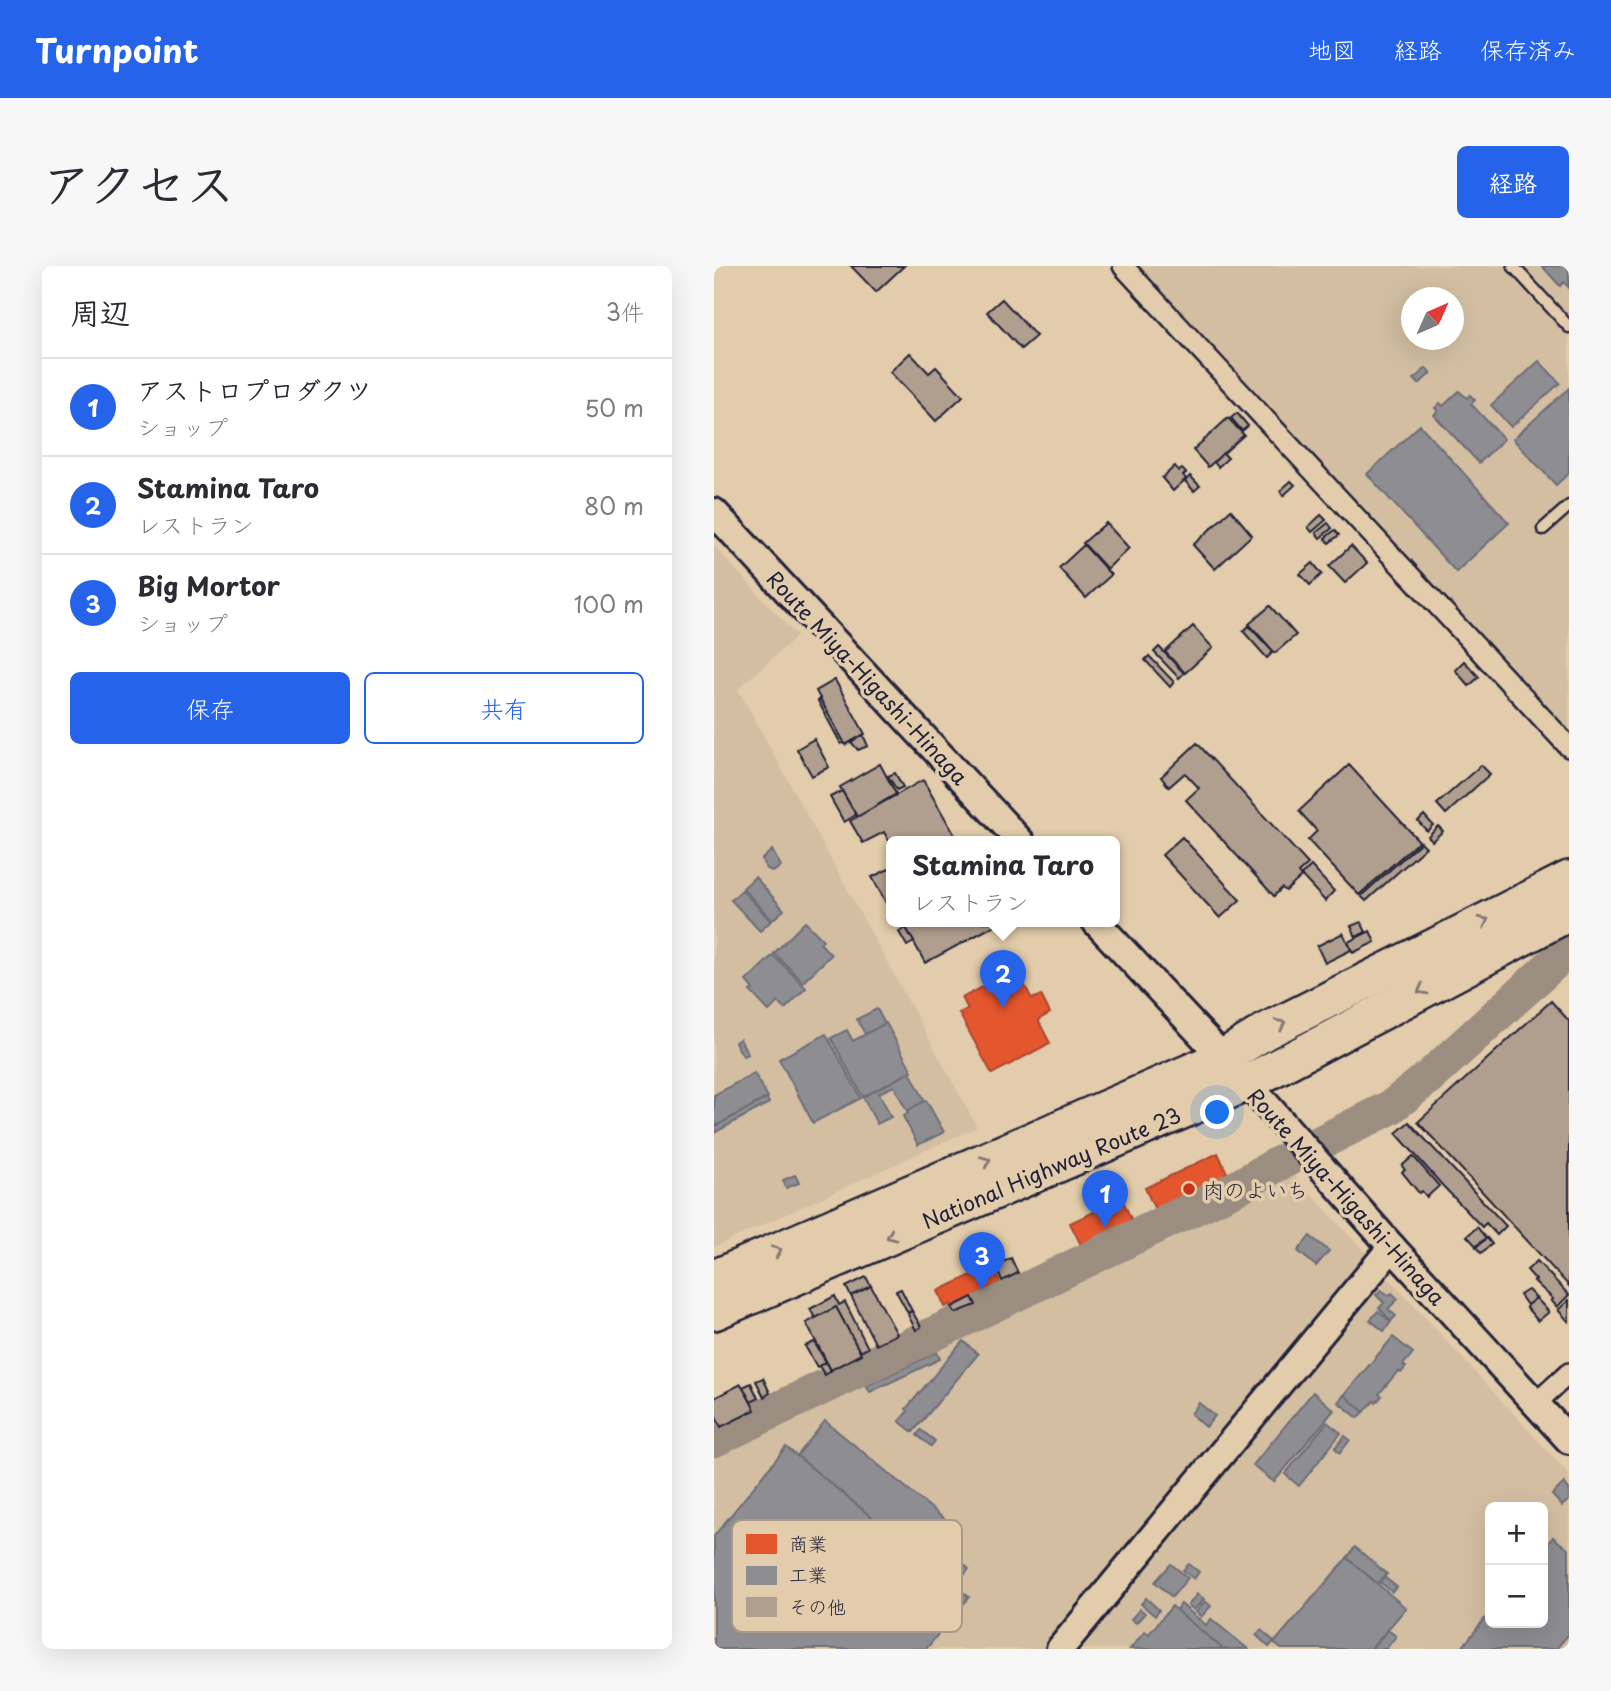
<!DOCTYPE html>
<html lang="ja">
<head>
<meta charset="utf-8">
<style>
  body { margin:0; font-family:"Playpen Sans","Klee One",sans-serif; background:#f7f7f7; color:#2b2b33 }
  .controls { position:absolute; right:21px; bottom:21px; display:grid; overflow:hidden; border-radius:10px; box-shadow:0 7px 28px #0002 }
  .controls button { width:63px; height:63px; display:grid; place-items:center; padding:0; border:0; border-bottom:2px solid #e1e1e2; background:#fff; color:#2b2b33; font:35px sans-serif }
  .compass { position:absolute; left:687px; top:21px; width:63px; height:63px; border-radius:50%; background:#fff; box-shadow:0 7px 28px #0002; rotate:45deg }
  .you { position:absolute; left:504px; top:847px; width:24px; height:24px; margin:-18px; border:5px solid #fff; border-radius:50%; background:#1a73e8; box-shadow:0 0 0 10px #1a73e833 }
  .badge { display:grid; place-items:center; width:46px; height:46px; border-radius:50%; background:#2563eb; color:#fff; font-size:23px; font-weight:700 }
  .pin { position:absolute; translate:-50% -58px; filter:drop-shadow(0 2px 4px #0008) }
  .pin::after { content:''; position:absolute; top:37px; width:24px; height:21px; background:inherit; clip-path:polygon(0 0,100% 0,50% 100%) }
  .popup { position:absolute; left:172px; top:570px; width:234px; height:91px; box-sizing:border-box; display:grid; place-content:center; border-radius:10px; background:#fff; filter:drop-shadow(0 2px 5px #0005); font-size:23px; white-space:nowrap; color:#7c7c81 }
  .popup b { font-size:26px; color:#2b2b33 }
  .popup::after { content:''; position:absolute; left:50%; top:100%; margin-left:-14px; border:14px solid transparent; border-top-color:#fff }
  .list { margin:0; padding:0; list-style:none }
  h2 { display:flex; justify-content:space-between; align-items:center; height:91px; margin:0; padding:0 28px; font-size:30px }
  h2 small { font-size:23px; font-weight:400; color:#7c7c81 }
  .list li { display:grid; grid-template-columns:46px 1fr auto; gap:21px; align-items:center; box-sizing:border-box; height:98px; padding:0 28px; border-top:2px solid #e1e1e2 }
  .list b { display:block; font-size:26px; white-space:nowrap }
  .list p { margin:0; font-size:23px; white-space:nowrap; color:#7c7c81 }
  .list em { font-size:23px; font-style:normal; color:#7c7c81 }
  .actions { display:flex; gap:14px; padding:21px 28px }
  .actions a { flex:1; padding:16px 0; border:2px solid #2563eb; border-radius:10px; text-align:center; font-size:24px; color:#2563eb }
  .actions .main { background:#2563eb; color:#fff }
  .map { position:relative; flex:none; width:855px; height:1383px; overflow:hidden; border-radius:10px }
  header { display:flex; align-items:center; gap:42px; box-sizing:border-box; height:98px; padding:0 35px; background:#2563eb; color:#fff }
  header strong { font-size:33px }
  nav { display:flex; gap:38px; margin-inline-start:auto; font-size:24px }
  .intro { display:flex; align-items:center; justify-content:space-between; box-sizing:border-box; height:168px; padding:0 42px }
  h1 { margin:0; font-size:49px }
  .button { padding:18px 32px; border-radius:10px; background:#2563eb; color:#fff; font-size:24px; font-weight:700 }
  main { display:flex; gap:42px; padding:0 42px }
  aside { flex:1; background:#fff; border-radius:10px; box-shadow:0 7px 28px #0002 }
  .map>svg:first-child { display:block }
</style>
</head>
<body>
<header>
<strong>Turnpoint</strong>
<nav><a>地図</a><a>経路</a><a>保存済み</a></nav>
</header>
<div class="intro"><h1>アクセス</h1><a class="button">経路</a></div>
<main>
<aside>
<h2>周辺<small>3件</small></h2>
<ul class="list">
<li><span class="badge">1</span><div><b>アストロプロダクツ</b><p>ショップ</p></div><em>50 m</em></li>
<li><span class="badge">2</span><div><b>Stamina Taro</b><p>レストラン</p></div><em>80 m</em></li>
<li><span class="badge">3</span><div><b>Big Mortor</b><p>ショップ</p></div><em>100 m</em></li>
</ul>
<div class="actions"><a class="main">保存</a><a>共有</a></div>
</aside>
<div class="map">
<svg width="855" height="1383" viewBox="0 0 855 1383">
  <rect width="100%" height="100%" fill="#e2ccab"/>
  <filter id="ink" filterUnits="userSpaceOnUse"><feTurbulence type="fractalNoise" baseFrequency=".0143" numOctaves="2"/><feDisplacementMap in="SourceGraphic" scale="14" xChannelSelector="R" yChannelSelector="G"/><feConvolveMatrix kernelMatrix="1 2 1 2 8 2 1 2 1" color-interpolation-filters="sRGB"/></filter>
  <g filter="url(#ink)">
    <g fill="#d3bea2" fill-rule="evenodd">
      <path d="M424,0H855V468ZM698,32H740V74H698Z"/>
      <path d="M0,280L83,370L24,423L263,861L0,981Z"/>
      <path d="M578,907L855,1208V1383H0V1194ZM776,1241H829V1357H776Z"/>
    </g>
    <g fill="#e4572e" stroke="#aa4732" stroke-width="2">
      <path d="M302,703L318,733L327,729L336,747L324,754L336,777L278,808L245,747L254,743L248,732Z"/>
      <path d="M504,887L515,911L442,946L431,922Z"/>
      <path d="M408,933L419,957L368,981L356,957Z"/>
      <path d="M278,999L286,1017L238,1041L237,1038L231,1041L224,1025Z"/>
    </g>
    <g fill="#8d8d92" stroke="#6d6d78" stroke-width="2">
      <path d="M828,0H855V22L850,16L846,20Z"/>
      <path d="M825,95L846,117L797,161L777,139Z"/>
      <path d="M712,102L717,107L705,118L700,113Z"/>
      <path d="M855,122V207L842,219L799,173Z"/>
      <path d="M745,125L753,132L756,129L761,134L757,138L790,173L765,197L720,149L724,145L721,142L726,137L729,140Z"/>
      <path d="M706,159L795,257L742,306L653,208Z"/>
      <path d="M58,584L67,600L59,606L52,602L48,593Z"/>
      <path d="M41,611L70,644L58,654L29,622Z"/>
      <path d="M28,624L57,655L46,665L17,634Z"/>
      <path d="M91,656L109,674L106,677L117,689L89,716L60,687Z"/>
      <path d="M59,689L92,722L71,743L64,736L55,745L36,725L39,723L32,715Z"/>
      <path d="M163,743L171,758L151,768L143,753Z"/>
      <path d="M172,757L198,805L149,831L117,772L133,764L139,775Z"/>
      <path d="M112,768L147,832L99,857L65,793Z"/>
      <path d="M26,773L34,788L29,790L21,776Z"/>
      <path d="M196,806L211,835L193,845L180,820L165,827L177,851L163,858L149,831Z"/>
      <path d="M40,807L54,831L0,861V829Z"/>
      <path d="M53,832L55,837L0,867V861Z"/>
      <path d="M212,834L230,866L204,879L189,850L194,847L193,845Z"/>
      <path d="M81,909L85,917L72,922L69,914Z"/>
      <path d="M596,970L615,985L602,1000L584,985Z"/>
      <path d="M667,1024L675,1029L678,1027L684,1033L674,1043L682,1050L677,1055L665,1042L670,1037L662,1029Z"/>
      <path d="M664,1045L677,1056L670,1065L656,1054Z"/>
      <path d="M679,1071L699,1087L689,1099L692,1101L687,1107L684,1105L665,1128L668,1130L662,1137L660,1135L650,1146L630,1129Z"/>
      <path d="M249,1075L264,1088L199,1166L185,1155L194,1145L192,1143Z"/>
      <path d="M223,1086L226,1093L156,1126L152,1120Z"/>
      <path d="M599,1126L620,1144L560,1216L539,1199Z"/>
      <path d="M630,1129L650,1146L644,1152L624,1136Z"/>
      <path d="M485,1137L501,1150L492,1161L477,1148Z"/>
      <path d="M111,1155L235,1257L212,1284L205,1279L199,1285L83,1190Z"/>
      <path d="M613,1156L627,1167L585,1220L571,1208Z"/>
      <path d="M207,1164L221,1175L217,1180L203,1169Z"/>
      <path d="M631,1170L636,1174L626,1187L621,1182Z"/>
      <path d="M72,1181L199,1285L205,1279L217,1289L226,1278L255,1303L241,1320L255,1331L212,1383H0V1270Z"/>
      <path d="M850,1217L855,1223V1234L848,1240L838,1229Z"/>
      <path d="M234,1265L239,1270L231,1279L226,1275Z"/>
      <path d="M839,1271L855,1284V1368L842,1383H747L776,1346V1357H829V1283Z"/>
      <path d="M641,1281L673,1308L664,1318L633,1292Z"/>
      <path d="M633,1292L692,1342L657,1383H567L560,1377Z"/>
      <path d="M457,1298L474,1312L458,1331L441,1316Z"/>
      <path d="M475,1298L485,1306L480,1313L469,1304Z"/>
      <path d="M670,1311L683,1321L678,1326L666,1316Z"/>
      <path d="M483,1328L490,1333L480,1344L474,1339Z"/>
      <path d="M432,1332L445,1344L441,1350L427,1338Z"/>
      <path d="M491,1335L497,1340L487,1351L482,1346Z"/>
      <path d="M467,1338L492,1359L497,1353L534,1383H509L462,1344Z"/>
      <path d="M458,1340L462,1344L509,1383H416L431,1365L435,1368Z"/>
      <path d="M426,1343L431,1347L422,1357L417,1353Z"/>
      <path d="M547,1364L560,1375L555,1381L542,1369Z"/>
      <path d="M674,1364L682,1370L672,1383H657Z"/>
    </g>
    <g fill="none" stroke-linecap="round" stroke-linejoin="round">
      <path stroke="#9b8e81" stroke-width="35" d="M0,1174L522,922L560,900L677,841L715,811L855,683"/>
    </g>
    <g fill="#b09f8e" stroke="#22223b" stroke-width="2">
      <path d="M137,0H190L162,26Z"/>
      <path d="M288,33L322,70L307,83L273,46Z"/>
      <path d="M196,87L215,107L222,101L249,130L222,155L176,106Z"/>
      <path d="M523,147L534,160L528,165L517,152Z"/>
      <path d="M514,152L530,169L494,201L479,184Z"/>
      <path d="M509,187L514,192L504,201L500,196Z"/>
      <path d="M461,200L465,205L468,203L472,207L469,209L472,213L459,225L448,212Z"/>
      <path d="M476,210L486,220L480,225L471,215Z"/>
      <path d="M577,215L581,219L569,230L566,225Z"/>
      <path d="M517,244L538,269L501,303L479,279Z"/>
      <path d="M607,249L612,254L598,266L594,261Z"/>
      <path d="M392,257L415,282L393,303L369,277Z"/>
      <path d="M614,257L618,262L606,272L602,267Z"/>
      <path d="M621,264L625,269L615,277L611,272Z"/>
      <path d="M370,279L397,309L372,332L345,302Z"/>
      <path d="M637,280L653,297L631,317L615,300Z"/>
      <path d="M599,297L608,308L596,319L586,308Z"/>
      <path d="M556,340L582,369L561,387L535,358Z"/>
      <path d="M479,360L499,382L471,407L451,386Z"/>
      <path d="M535,360L559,386L553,392L529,365Z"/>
      <path d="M445,381L470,407L465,412L440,386Z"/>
      <path d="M435,390L460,416L456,421L431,394Z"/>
      <path d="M750,395L765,411L755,420L741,404Z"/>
      <path d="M121,414L151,468L131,479L102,425Z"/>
      <path d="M106,433L130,476L127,478L104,435Z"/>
      <path d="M149,469L154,480L144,484L137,476Z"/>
      <path d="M100,473L115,501L98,510L83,483Z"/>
      <path d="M483,477L594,598L584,607L587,611L572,625L568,622L560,630L472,534L485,522L471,507L455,521L447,511Z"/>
      <path d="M166,498L182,528L143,551L126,521Z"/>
      <path d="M635,499L705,575L645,629L594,574L603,565L585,545Z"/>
      <path d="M767,499L776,508L732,548L723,538Z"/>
      <path d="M181,507L189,521L183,524L174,510Z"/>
      <path d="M209,514L242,571L233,576H177V579L170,566L149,577L136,555Z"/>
      <path d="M128,525L142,549L130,556L116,531Z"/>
      <path d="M710,549L719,559L713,565L704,555Z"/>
      <path d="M724,560L729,565L718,575L714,570Z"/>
      <path d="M468,571L526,634L506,652L448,589Z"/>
      <path d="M707,576L712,581L652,635L647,630Z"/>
      <path d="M597,600L620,625L611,635L587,609Z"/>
      <path d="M177,602V646L158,611Z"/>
      <path d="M189,656H287L211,697Z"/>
      <path d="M647,656L652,666L642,671L637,660Z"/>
      <path d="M192,662L200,676L193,680L185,666Z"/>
      <path d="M656,665L661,676L639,687L634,676Z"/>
      <path d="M629,667L637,684L611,697L603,680Z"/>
      <path d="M837,735L855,755V1020L704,856Z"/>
      <path d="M695,856L792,960L783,969L772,957L768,961L728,919L682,867Z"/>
      <path d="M699,890L725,920L713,931L708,925L705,927L688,906L691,904L688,900Z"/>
      <path d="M763,961L772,972L762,980L753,970Z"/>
      <path d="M773,972L778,978L767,987L762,981Z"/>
      <path d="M297,992L304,1007L288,1015L281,1000Z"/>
      <path d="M823,995L855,1029L843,1041L837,1034L839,1033L820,1015L822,1014L813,1004Z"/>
      <path d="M152,1011L157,1020L137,1030L132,1021Z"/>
      <path d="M157,1020L183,1068L162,1079L137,1030Z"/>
      <path d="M187,1023L198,1045L194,1047L182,1025Z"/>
      <path d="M814,1024L822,1032L813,1039L806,1029Z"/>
      <path d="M121,1030L125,1039L131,1036L154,1082L146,1086L122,1041L101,1052L96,1043Z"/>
      <path d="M258,1031L262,1039L241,1047L238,1041Z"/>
      <path d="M822,1032L835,1046L824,1055L812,1041Z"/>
      <path d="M855,1034V1056L844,1044Z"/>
      <path d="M122,1041L147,1088L117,1104L92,1057Z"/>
      <path d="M198,1045L207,1061L202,1064L195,1051L194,1047Z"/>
      <path d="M100,1076L112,1096L103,1101L91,1080Z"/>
      <path d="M112,1096L117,1105L111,1109L105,1100Z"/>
      <path d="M49,1112L56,1127L50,1131L42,1115Z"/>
      <path d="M37,1117L44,1132L37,1136L29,1121Z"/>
      <path d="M27,1118L41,1144L7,1161L0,1146V1132Z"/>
    </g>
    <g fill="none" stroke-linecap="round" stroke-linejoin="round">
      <g stroke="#22223b" stroke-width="15">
        <g id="lane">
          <path d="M799,0L855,61"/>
          <path d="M829,263L855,240"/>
        </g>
      </g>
      <g stroke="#22223b" stroke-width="24">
        <g id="street">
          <path d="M409,0L855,481"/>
          <path d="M822,1137L855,1107"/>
        </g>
      </g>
      <g stroke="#22223b" stroke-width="32">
        <g id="secondary">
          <path d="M0,246L307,576"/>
          <path d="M382,656L533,817L678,981L855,1174"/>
          <path d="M346,1383L678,981"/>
        </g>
      </g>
      <g stroke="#22223b" stroke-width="40">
        <g id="highway">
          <path d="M0,1012L508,792L552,765L855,613"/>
          <path d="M0,1046L533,817L855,647"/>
        </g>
      </g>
      <use href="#lane" stroke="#e2ccab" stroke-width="10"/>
      <use href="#street" stroke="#e2ccab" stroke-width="19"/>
      <use href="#secondary" stroke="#e2ccab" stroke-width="26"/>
      <use href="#highway" stroke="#e2ccab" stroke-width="35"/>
    </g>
    <defs><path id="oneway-chevron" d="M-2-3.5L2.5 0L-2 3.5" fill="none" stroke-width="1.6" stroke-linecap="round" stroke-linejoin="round" transform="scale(1.75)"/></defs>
    <g stroke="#827773">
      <use href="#oneway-chevron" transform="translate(770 655) rotate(-27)"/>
      <use href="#oneway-chevron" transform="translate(708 724) rotate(152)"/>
      <use href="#oneway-chevron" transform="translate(567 758) rotate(-27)"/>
      <use href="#oneway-chevron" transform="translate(272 895) rotate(-23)"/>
      <use href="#oneway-chevron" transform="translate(177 970) rotate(157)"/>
      <use href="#oneway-chevron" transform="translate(63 985) rotate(-23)"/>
    </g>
  </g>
  <circle fill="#c8321e" stroke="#e2ccab" stroke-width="2.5" cx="475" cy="923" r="7"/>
  <g text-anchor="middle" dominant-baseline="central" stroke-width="7" stroke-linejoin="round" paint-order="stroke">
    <g font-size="21" fill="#22223b" stroke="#e2ccab">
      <text transform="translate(154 411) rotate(47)">Route Miya-Higashi-Hinaga</text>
      <text transform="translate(337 901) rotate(-23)">National Highway Route 23</text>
      <text transform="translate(633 930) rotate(48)">Route Miya-Higashi-Hinaga</text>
    </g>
    <g font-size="21" fill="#22223b" stroke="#e2ccab" text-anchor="start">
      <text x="489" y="923">肉のよいち</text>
    </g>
  </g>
  <rect x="18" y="1254" width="230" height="112" rx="10" fill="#e2ccab" stroke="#a89989" stroke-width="2"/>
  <rect x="32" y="1268" width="31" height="20" fill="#e4572e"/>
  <rect x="32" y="1300" width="31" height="19" fill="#8d8d92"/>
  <rect x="32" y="1331" width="31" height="20" fill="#b09f8e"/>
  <g font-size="19" fill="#22223b">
    <text x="75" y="1285">商業</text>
    <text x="75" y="1316">工業</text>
    <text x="75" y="1348">その他</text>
  </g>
</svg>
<div class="controls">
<button>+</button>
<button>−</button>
</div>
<svg class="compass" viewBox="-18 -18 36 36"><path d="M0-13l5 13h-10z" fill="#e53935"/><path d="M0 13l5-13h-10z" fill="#7c7c81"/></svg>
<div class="you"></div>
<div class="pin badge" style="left:391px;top:962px">1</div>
<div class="pin badge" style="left:289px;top:742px">2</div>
<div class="popup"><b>Stamina Taro</b>レストラン</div>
<div class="pin badge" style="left:268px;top:1024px">3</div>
</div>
</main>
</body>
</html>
